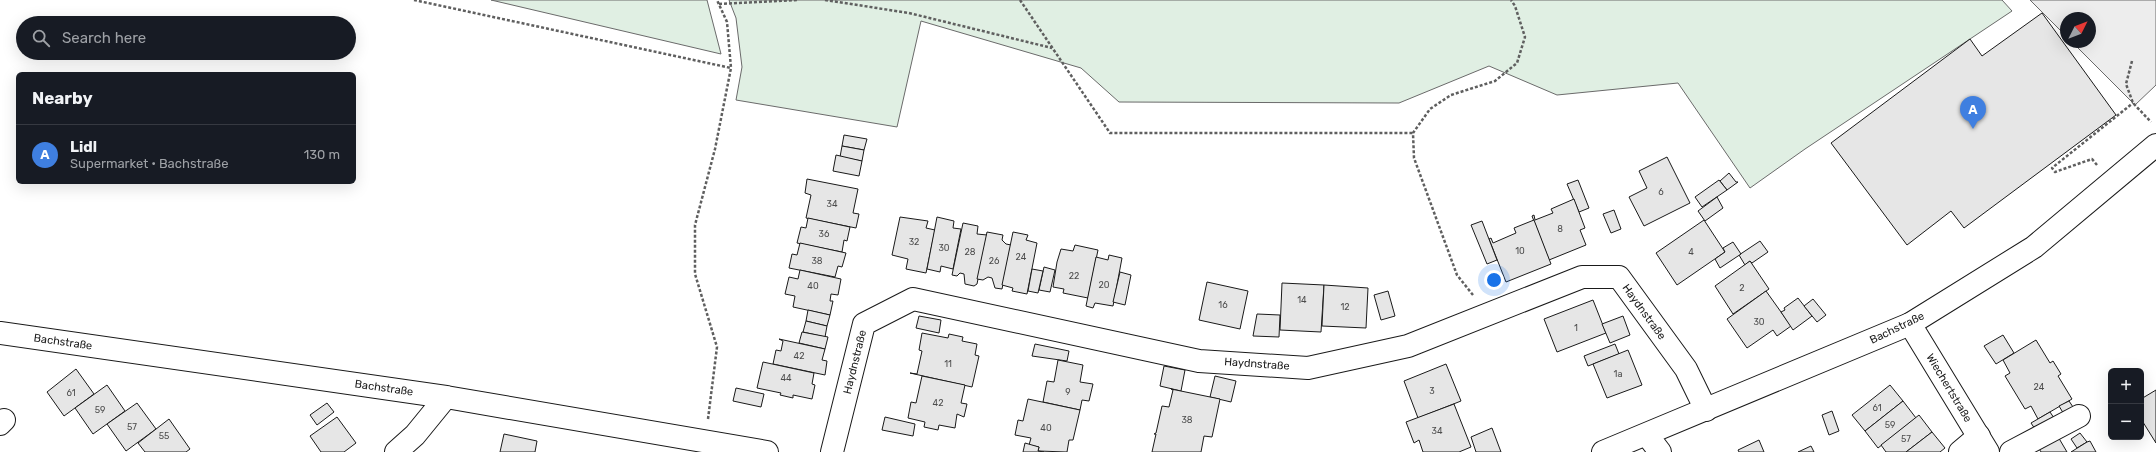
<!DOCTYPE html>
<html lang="en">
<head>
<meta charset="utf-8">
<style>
  body { margin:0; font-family:Rubik,sans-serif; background:#242831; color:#f1f3f6 }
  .controls { position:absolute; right:12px; bottom:12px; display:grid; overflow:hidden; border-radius:6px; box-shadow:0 4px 16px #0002 }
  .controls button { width:36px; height:36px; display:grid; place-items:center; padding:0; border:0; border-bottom:1px solid #363941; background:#171b24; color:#f1f3f6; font:20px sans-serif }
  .compass { position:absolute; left:2060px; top:12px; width:36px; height:36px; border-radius:50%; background:#171b24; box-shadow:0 4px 16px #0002; rotate:48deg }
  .you { position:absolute; left:1494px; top:280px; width:14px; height:14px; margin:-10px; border:3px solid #fff; border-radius:50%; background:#1a73e8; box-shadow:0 0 0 6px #1a73e833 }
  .badge { display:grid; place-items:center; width:26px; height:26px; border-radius:50%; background:#1a73e8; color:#fff; font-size:13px; font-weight:700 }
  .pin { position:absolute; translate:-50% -33px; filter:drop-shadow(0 1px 2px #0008) }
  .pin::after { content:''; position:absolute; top:21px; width:14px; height:12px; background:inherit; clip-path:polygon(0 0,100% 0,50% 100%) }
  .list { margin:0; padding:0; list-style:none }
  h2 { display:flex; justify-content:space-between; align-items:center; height:52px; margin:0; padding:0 16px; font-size:17px }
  h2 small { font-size:13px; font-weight:400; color:#9ea1a6 }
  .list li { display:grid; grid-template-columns:26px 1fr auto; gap:12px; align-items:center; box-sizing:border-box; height:60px; padding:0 16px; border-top:1px solid #363941 }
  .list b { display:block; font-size:15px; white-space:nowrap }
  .list p { margin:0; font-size:13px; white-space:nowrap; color:#9ea1a6 }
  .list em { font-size:13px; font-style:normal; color:#9ea1a6 }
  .icon { flex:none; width:22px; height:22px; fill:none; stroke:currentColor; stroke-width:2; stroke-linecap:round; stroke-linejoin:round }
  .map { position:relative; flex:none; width:2156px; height:452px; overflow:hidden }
  .search { position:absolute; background:#171b24; box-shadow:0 4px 16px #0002; left:16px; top:16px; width:340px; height:44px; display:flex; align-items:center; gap:10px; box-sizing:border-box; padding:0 14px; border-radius:22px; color:#9ea1a6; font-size:15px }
  .panel { position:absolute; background:#171b24; box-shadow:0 4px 16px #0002; left:16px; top:72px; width:340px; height:112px; border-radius:6px }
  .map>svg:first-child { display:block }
</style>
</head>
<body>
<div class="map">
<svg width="2156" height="452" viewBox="0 0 2156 452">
  <rect width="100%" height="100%" fill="#fff"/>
  <g fill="#e0efe3" stroke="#6a6a6a">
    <path d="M491,0H707L721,54Z"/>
    <path d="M729,0H2002L2012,11L1805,149L1750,188L1678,83L1557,95L1489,66L1399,103L1119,102L1081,68L921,21L897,127L736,100L742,67L736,18Z"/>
  </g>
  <path fill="#ededed" stroke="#6a6a6a" d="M2030,0H2156V85L2135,105L2072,42H2090V18H2066V36Z"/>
  <g fill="#e6e6e6" stroke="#1a1a1a">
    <path d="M2042,13L2116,115L1964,228L1951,211L1907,245L1831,143L1970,39L1982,56Z"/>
    <path d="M844,135L867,139L864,150L842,146Z"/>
    <path d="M842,146L864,150L862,161L840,157Z"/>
    <path d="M836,155L862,161L859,176L833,171Z"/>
    <path d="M1667,157L1690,203L1644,226L1629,197L1647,188L1639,171Z"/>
    <path d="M1729,173L1736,182H1738L1727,190L1720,181Z"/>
    <path d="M807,179L858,189L853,213L859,214L856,228L806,218L811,195L805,193Z"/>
    <path d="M1578,180L1589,208L1579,212L1567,184Z"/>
    <path d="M1719,180L1727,190L1702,207L1695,197Z"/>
    <path d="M1717,197L1723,208L1705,221L1698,211Z"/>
    <path d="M1574,199L1585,228L1580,230L1586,245L1549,260L1532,216L1534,215L1535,220L1553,213L1551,209Z"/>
    <path d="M1614,210L1621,229L1611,233L1603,214Z"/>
    <path d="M900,217L928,221L926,228L935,230L926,273L906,269L908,259L892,255Z"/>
    <path d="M937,217L954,221L953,228L961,229L953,269L941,266L940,272L927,269Z"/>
    <path d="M808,218L850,227L847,241L844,240L842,252L797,243L801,227L806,228Z"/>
    <path d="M1534,220L1551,264L1506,282L1489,239L1491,238L1493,243L1516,233L1514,228Z"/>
    <path d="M1704,220L1725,252L1677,285L1656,253Z"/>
    <path d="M1482,221L1497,260L1487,264L1471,225Z"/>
    <path d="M963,223L978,226L977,234L987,235L977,284L974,286L965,284L964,274L960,273L957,276L952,275Z"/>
    <path d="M987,232L1003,235L1002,240L1006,244L1011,245L1002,289L995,288L992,278L988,277L983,280L977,279Z"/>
    <path d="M1013,232L1028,235L1026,240L1037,243L1027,294L1012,291L1013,288L1002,285Z"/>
    <path d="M1760,241L1768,252L1752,263L1750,261L1745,265L1739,255Z"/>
    <path d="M1733,242L1741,254L1720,268L1715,259L1725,252L1723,248Z"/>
    <path d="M800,243L846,253L842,267L838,266L835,277L789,268L792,254L797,255Z"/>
    <path d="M1075,245L1098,250L1088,298L1063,293L1064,289L1053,287L1057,262L1061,249L1073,251Z"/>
    <path d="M1109,255L1122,258L1113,306L1095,303L1093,308L1086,306L1096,257L1108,260Z"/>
    <path d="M1750,261L1769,289L1733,314L1715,286Z"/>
    <path d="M1044,267L1055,270L1050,292L1039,290Z"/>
    <path d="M1032,269L1043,271L1038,293L1028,291Z"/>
    <path d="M800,270L841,279L838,295L831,294L830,301H833L830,315L793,307L795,296L785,294L789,277L798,279Z"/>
    <path d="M1120,272L1131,275L1125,305L1113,302Z"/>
    <path d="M1207,282L1248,291L1240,329L1199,320Z"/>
    <path d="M1282,283L1324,285L1321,332L1280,330Z"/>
    <path d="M1324,285L1368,288L1366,328L1322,326Z"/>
    <path d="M1388,291L1395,316L1381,320L1374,295Z"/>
    <path d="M1766,291L1791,326L1777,336L1773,330L1747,348L1727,319Z"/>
    <path d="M1798,298L1812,316L1793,330L1781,312L1785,310L1784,308Z"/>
    <path d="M1813,299L1826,315L1817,322L1804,306Z"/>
    <path d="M1593,300L1606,333L1557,352L1544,319Z"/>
    <path d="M808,310L830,315L827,326L806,321Z"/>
    <path d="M1257,314L1280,315L1279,337L1253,336Z"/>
    <path d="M919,316L941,320L939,333L916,328Z"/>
    <path d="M1623,316L1630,335L1610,343L1602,324Z"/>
    <path d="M806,321L827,326L825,337L803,332Z"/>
    <path d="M802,332L828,337L825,349L799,343Z"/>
    <path d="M922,333L948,338L949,334L963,337L962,341L977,344L975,355L979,356L972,387L910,373L917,374L922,351L919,350Z"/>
    <path d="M2003,335L2014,353L1996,364L1984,346Z"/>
    <path d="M779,339L825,349L822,360L827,361L825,375L773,364L776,350L781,351L783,341Z"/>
    <path d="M2036,340L2050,363L2053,361L2061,374L2058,376L2072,399L2038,419L2031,406L2025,409L2005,376L2010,373L2003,360Z"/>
    <path d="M1035,344L1069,351L1067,361L1032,356Z"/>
    <path d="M1615,344L1619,354L1588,366L1584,356Z"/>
    <path d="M1628,350L1642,385L1607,398L1593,364Z"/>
    <path d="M1058,360L1083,365L1080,382L1093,384L1089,401L1082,400L1080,410L1043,402L1047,381L1054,382Z"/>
    <path d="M763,362L814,373L812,384L815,385L812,399L793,395V398L780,395L781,393L757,388Z"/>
    <path d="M1446,364L1461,401L1418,418L1404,381Z"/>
    <path d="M1164,366L1185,370L1181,391L1160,386Z"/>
    <path d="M76,369L94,394L64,416L47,392Z"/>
    <path d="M922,376L965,385L961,403L967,404L964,417L957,414L955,428L939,425L938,430L924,427L925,422L908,418L911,402L916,403Z"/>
    <path d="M1215,376L1236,381L1231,402L1210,397Z"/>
    <path d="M107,385L125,411L93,434L75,408Z"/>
    <path d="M1890,385L1903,401L1865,431L1852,415Z"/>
    <path d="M736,388L764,394L761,407L733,401Z"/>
    <path d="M1171,389L1220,399L1212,437L1204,436L1201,452H1152L1156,434H1154L1156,433L1162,406L1169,407L1173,390Z"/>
    <path d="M2156,390V443L2141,419V399Z"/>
    <path d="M1028,399L1080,410L1073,440H1069L1067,452L1038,451L1039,447L1029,445L1031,438L1015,435L1018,420L1023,421Z"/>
    <path d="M1903,401L1916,418L1878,448L1865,431Z"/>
    <path d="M2069,401L2075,410L2065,416L2059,406Z"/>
    <path d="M137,403L156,429L126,451L107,424Z"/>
    <path d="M327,403L334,412L317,425L310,415Z"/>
    <path d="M1454,404L1471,447L1459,452H1423L1419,440L1414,443L1406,422Z"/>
    <path d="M1832,411L1839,431L1829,435L1822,415Z"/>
    <path d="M2050,412L2056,421L2037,432L2031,423Z"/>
    <path d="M1919,415L1932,432L1906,452H1886L1881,445Z"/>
    <path d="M337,417L356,443L344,452H321L310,436Z"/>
    <path d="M885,417L915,424L913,436L882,430Z"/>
    <path d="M169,419L190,449L186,452H145L138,443Z"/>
    <path d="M1492,428L1501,452H1476L1471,437Z"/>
    <path d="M1932,432L1945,448L1940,452H1906Z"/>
    <path d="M2080,433L2087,442L2077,448L2071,439Z"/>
    <path d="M504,434L537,441L535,452H500Z"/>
    <path d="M2057,435L2067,452H2041L2038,447Z"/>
    <path d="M1759,440L1764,452H1739L1738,450Z"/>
    <path d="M2090,441L2096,452H2071L2087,442Z"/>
    <path d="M1025,443L1039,447L1038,451L1044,452H1023Z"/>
    <path d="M1811,446L1814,452H1798Z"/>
  </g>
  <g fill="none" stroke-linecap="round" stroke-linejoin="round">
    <g stroke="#1a1a1a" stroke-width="24">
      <g id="minor">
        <path d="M1910,324L1988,452"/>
        <path d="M0,333L446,397L767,452"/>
        <path d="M0,424L4,420"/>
        <path d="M1647,435L1660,452"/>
        <path d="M396,452L415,435L446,397"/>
        <path d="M832,452L864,324L913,299L1199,361L1308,368L1408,346L1582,277H1619L1686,369L1706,410"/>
        <path d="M1603,452L1910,324L2034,247L2156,145"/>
        <path d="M1960,452L1979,436"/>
        <path d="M2011,452L2079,416"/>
      </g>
    </g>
    <g stroke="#5f5f5f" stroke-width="2.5" stroke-dasharray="3 2" stroke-linecap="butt">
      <path d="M414,0L731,68"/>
      <path d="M825,0L909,13L1052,48"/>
      <path d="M1020,0L1110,133H1413"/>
      <path d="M719,4L798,0"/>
      <path d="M2132,61L2126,84L2133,103L2151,122"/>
      <path d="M2097,165L2092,159L2055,172L2052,168L2133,103"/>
      <path d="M1473,295L1457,275L1414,158L1413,133L1430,109L1451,95L1495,81L1517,63L1525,37L1515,6L1511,0"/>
      <path d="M708,419L717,347L695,274V225L715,149L731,68L727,22L717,0"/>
    </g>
    <use href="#minor" stroke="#fff" stroke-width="22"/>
  </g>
  <g text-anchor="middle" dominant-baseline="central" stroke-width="3" stroke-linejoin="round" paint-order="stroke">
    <g font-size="9" fill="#4d4d4d">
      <text x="1661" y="192">6</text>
      <text x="832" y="204">34</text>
      <text x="1560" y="229">8</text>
      <text x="824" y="234">36</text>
      <text x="914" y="242">32</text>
      <text x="944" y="248">30</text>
      <text x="1520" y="251">10</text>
      <text x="970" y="252">28</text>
      <text x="1691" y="252">4</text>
      <text x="1021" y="257">24</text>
      <text x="817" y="261">38</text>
      <text x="994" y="261">26</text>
      <text x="1074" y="276">22</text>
      <text x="1104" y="285">20</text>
      <text x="813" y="286">40</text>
      <text x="1742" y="288">2</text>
      <text x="1302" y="300">14</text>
      <text x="1223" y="305">16</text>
      <text x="1345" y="307">12</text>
      <text x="1759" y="322">30</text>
      <text x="1576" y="328">1</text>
      <text x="799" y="356">42</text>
      <text x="948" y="364">11</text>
      <text x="1618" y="374">1a</text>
      <text x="786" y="378">44</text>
      <text x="2039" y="387">24</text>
      <text x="1432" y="391">3</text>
      <text x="1068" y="392">9</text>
      <text x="71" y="393">61</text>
      <text x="938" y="403">42</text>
      <text x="1877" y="408">61</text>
      <text x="100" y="410">59</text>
      <text x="1187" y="420">38</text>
      <text x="1890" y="425">59</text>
      <text x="132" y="427">57</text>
      <text x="1046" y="428">40</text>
      <text x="1437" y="431">34</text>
      <text x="164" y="436">55</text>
      <text x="1906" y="439">57</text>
    </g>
    <g font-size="11" fill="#1a1a1a" stroke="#fff">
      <text transform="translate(1644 312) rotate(54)">Haydnstraße</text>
      <text transform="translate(1897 328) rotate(-26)">Bachstraße</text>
      <text transform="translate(63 342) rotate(8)">Bachstraße</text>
      <text transform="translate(855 362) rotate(-76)">Haydnstraße</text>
      <text transform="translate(1257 364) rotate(4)">Haydnstraße</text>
      <text transform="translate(384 388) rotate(8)">Bachstraße</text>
      <text transform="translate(1949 388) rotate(59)">Wiechertstraße</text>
    </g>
  </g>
</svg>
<div class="controls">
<button>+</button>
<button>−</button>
</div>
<svg class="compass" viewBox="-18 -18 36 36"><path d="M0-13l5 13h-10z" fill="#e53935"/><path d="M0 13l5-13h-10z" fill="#9ea1a6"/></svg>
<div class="you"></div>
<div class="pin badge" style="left:1973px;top:129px;background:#3f7fe0">A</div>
<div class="search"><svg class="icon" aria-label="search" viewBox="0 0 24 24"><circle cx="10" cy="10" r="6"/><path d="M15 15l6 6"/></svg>Search here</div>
<section class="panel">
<h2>Nearby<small></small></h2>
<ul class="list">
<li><span class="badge" style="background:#3f7fe0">A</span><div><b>Lidl</b><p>Supermarket · Bachstraße</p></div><em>130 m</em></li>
</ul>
</section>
</div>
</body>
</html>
